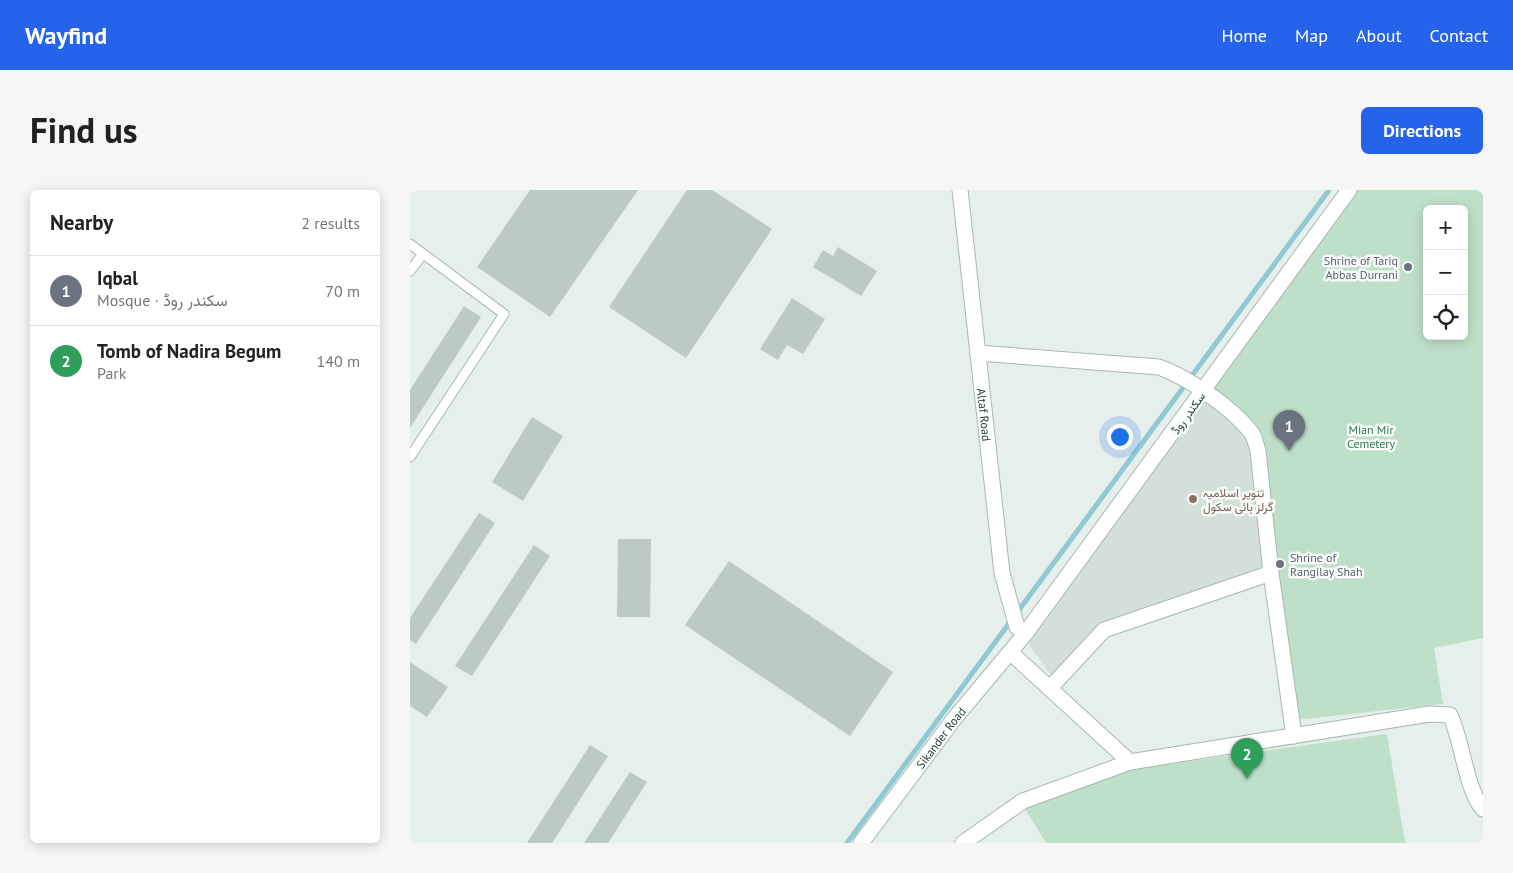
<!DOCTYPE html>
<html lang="en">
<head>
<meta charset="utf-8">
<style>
  body { margin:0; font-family:"PT Sans",Vazirmatn,sans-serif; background:#f6f6f6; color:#202124 }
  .controls { position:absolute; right:15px; top:15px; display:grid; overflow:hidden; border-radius:8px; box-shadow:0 2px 12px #0003 }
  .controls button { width:45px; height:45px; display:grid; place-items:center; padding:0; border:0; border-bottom:1px solid #e0e0e0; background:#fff; color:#202124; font:25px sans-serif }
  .you { position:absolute; left:709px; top:246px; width:18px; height:18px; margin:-12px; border:4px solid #fff; border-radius:50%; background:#1a73e8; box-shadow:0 0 0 8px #1a73e833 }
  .badge { display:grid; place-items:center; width:32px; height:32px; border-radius:50%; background:#2563eb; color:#fff; font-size:16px; font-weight:700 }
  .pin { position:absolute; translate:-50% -41px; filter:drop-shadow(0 1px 2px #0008) }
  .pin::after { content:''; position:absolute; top:26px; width:18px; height:15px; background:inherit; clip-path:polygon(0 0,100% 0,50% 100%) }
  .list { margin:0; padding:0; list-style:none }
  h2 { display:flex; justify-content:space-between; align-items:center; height:65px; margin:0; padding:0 20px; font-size:21px }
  h2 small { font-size:16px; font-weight:400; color:#757577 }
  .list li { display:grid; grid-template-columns:32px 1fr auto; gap:15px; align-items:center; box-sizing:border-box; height:70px; padding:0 20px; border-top:1px solid #e0e0e0 }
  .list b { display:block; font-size:19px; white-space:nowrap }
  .list p { margin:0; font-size:16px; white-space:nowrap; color:#757577 }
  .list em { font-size:16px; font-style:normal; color:#757577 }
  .icon { flex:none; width:28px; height:28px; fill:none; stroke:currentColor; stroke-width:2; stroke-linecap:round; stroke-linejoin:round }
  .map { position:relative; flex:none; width:1073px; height:653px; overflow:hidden; border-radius:8px }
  header { display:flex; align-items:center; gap:30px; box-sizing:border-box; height:70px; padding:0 25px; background:#2563eb; color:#fff }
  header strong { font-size:24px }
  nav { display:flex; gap:28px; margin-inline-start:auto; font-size:18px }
  .intro { display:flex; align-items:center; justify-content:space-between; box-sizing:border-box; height:120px; padding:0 30px }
  h1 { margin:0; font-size:35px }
  .button { padding:12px 22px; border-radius:8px; background:#2563eb; color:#fff; font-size:18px; font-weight:700 }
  main { display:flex; gap:30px; padding:0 30px }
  aside { flex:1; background:#fff; border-radius:8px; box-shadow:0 2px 12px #0003 }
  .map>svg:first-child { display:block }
</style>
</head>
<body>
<header>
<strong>Wayfind</strong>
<nav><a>Home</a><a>Map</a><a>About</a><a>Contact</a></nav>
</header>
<div class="intro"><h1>Find us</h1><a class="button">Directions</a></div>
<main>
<aside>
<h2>Nearby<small>2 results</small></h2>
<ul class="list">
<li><span class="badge" style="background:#6b7280">1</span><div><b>Iqbal</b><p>Mosque · سکندر روڈ</p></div><em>70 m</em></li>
<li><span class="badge" style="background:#2e9e5b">2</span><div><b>Tomb of Nadira Begum</b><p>Park</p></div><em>140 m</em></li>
</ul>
</aside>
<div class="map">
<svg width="1073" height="653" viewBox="0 0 1073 653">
  <rect width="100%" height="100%" fill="#e6efeb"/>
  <path fill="#d4dfda" d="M795,193L847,243L863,375L695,432L646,492L612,445Z"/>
  <g fill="#bfe0c8" fill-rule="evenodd">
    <path d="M940,0H1073V448L1024,458L1033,514L886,530L847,243L795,193ZM1017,19H1054V146H1017Z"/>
    <path d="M977,544L995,653H636L614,617L723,579Z"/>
  </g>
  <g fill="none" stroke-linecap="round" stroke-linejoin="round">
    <path stroke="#8ec9d4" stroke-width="5" d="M437,653L919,0"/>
  </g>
  <g fill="#bbcac4">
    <path d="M120,0H228L140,127L67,77Z"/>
    <path d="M277,0H302L362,39L276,168L199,117Z"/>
    <path d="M428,57L467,81L451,106L403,77L413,60L423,66Z"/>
    <path d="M382,108L415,129L393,164L377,155L368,170L350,159Z"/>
    <path d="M54,116L71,127L0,238V200Z"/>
    <path d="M122,227L153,246L113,311L82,292Z"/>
    <path d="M69,323L85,333L6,454L0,450V428Z"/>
    <path d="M208,349H241L240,427H207Z"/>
    <path d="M124,355L140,366L62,486L45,476Z"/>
    <path d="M319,371L483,482L440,546L275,435Z"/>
    <path d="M0,472L38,497L17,527L0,516Z"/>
    <path d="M180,555L198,566L142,653H117Z"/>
    <path d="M220,582L237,592L198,653H174Z"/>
  </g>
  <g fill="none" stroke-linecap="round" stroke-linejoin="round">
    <g stroke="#a8b8b2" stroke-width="11">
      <g id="service">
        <path d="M0,54L94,124L0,267"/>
        <path d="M0,81L13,64"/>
      </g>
    </g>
    <g stroke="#a8b8b2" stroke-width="17">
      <g id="minor">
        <path id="s1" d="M550,0L592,383L607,437L615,444"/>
        <path d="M568,163L749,177C779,188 821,217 841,242C845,247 846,255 848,261L861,383L884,546"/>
        <path d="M640,498L694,440L861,383"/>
        <path d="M720,572L1019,524L1040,525C1052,549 1056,600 1073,619"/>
        <path d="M553,653L613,611L720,572L600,462"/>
      </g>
    </g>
    <g stroke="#a8b8b2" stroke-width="17">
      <g id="tertiary">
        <path id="s2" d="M451,653L544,529L615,444L939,0"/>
      </g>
    </g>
    <use href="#service" stroke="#fff" stroke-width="9"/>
    <use href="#minor" stroke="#fff" stroke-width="15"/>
    <use href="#tertiary" stroke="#fff" stroke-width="15"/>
  </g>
  <g fill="#6b7280" stroke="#f7fbf9" stroke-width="2">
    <circle cx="998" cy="77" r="5"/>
    <circle cx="870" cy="374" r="5"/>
  </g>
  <circle fill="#8d6e63" stroke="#f7fbf9" stroke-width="2" cx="783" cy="309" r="5"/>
  <g text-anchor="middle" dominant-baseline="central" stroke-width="5" stroke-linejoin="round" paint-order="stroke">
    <g font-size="12" fill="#5b616d" stroke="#f7fbf9" text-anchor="end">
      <text x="988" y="70">Shrine of Tariq<tspan x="988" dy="14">Abbas Durrani</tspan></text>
      <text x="880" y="367" text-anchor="start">Shrine of<tspan x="880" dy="14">Rangilay Shah</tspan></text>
    </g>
    <g font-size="12" fill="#24423a" stroke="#f7fbf9">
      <text transform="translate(778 223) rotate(-54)">سکندر روڈ</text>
      <text stroke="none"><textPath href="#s1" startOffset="226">Altaf Road</textPath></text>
      <text stroke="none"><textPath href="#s2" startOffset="132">Sikander Road</textPath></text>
    </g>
    <g font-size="12" fill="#2d7a4b" stroke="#f7fbf9">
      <text x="961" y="239">Mian Mir<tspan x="961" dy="14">Cemetery</tspan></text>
    </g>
    <g font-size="12" fill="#785e54" stroke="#f7fbf9" text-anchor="start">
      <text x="793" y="302">تنویر اسلامیہ<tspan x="793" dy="14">گرلز ہائی سکول</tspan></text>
    </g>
  </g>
</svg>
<div class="controls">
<button>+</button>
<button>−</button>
<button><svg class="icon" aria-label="locate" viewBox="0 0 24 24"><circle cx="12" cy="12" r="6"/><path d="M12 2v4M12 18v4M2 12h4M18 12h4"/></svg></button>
</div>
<div class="you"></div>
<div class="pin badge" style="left:879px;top:261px;background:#6b7280">1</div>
<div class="pin badge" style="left:837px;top:589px;background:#2e9e5b">2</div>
</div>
</main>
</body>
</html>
